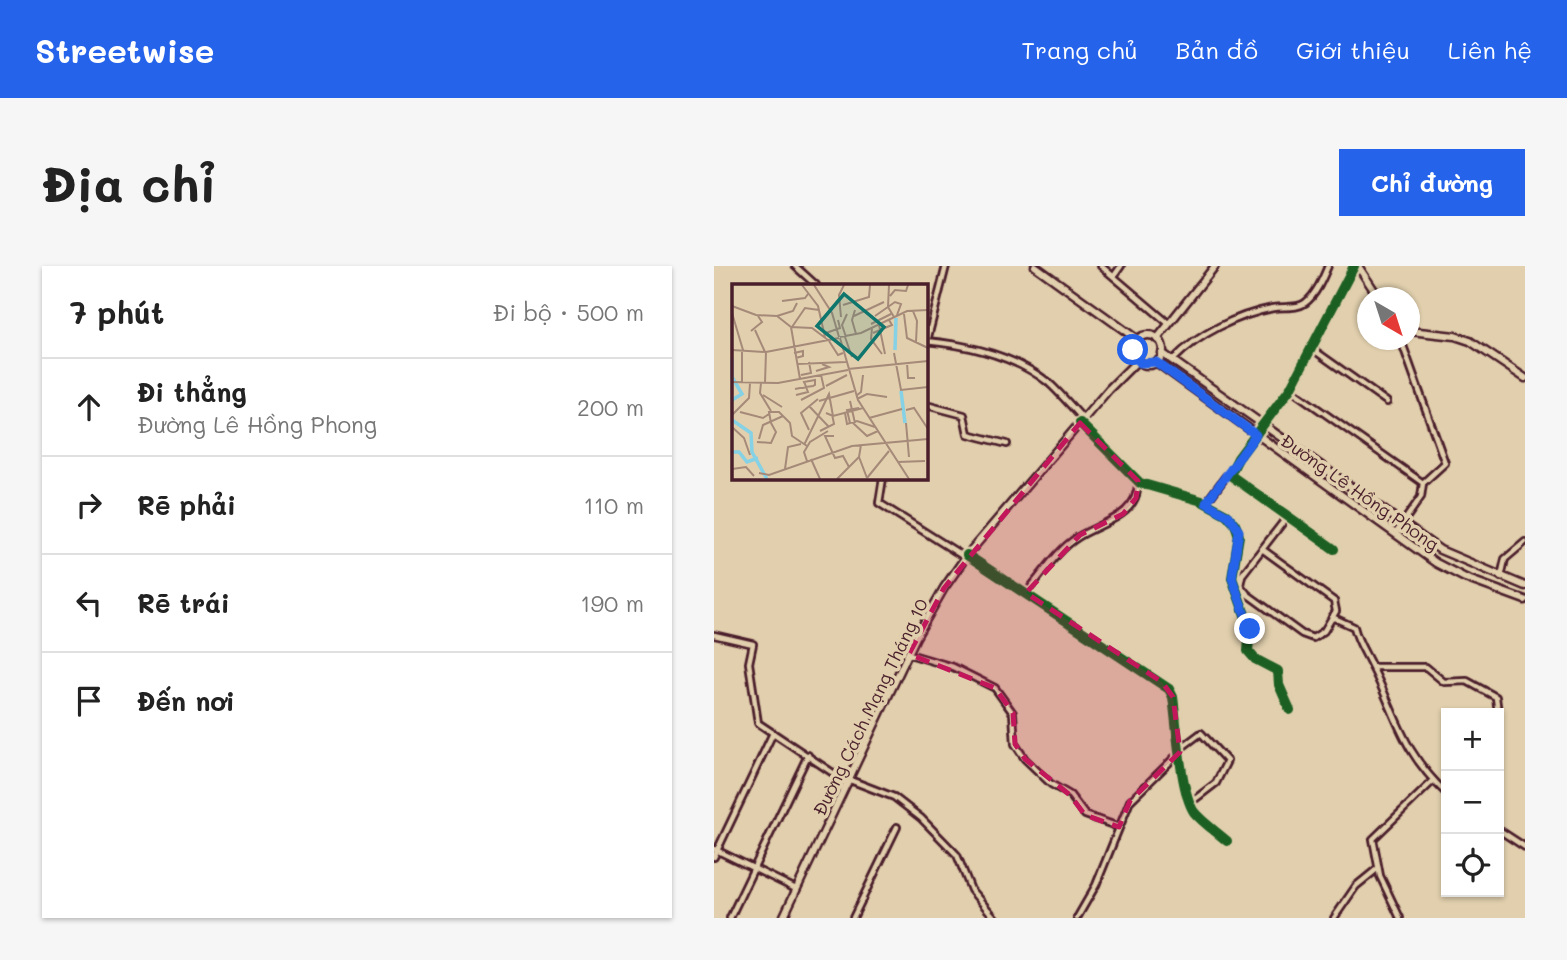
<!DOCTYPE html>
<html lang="vi">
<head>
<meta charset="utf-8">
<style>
  body { margin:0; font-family:Mali,sans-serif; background:#f6f6f6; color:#222 }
  .controls { position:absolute; right:21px; bottom:21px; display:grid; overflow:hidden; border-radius:0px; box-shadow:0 2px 5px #0004 }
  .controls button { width:63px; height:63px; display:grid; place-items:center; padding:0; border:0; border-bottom:2px solid #e0e0e0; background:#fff; color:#222; font:35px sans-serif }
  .compass { position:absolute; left:643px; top:21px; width:63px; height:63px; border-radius:50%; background:#fff; box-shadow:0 2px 5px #0004; rotate:141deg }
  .stop { position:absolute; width:21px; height:21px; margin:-16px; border:5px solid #2563eb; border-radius:50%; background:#fff }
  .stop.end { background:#2563eb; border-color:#fff; box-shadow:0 2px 7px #0008 }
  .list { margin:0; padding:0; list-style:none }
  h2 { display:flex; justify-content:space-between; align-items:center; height:91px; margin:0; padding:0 28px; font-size:30px }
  h2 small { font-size:23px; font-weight:400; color:#767676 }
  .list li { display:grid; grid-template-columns:46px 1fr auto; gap:21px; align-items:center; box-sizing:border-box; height:98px; padding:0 28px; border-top:2px solid #e0e0e0 }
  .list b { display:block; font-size:26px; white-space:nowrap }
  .list p { margin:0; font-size:23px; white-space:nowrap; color:#767676 }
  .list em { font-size:23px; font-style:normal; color:#767676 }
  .icon { flex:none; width:38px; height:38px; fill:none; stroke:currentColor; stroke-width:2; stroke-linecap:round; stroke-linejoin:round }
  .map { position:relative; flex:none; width:811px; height:652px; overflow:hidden; border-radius:0px }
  header { display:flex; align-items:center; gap:42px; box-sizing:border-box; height:98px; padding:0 35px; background:#2563eb; color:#fff }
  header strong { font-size:33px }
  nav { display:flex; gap:38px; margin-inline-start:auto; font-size:24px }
  .intro { display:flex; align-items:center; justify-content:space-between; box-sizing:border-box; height:168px; padding:0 42px }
  h1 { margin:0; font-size:49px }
  .button { padding:18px 32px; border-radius:0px; background:#2563eb; color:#fff; font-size:24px; font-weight:700 }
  main { display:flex; gap:42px; padding:0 42px }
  aside { flex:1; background:#fff; border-radius:0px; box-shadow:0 2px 5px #0004 }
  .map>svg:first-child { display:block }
</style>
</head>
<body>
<header>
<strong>Streetwise</strong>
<nav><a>Trang chủ</a><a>Bản đồ</a><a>Giới thiệu</a><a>Liên hệ</a></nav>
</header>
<div class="intro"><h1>Địa chỉ</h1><a class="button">Chỉ đường</a></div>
<main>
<aside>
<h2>7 phút<small>Đi bộ · 500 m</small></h2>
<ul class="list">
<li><svg class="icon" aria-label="ahead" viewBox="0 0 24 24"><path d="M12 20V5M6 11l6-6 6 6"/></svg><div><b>Đi thẳng</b><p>Đường Lê Hồng Phong</p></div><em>200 m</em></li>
<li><svg class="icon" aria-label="right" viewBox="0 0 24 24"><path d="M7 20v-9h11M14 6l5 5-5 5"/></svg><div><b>Rẽ phải</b></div><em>110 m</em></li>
<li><svg class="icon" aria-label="left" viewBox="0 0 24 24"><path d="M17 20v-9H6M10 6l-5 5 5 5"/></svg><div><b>Rẽ trái</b></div><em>190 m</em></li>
<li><svg class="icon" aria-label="arrive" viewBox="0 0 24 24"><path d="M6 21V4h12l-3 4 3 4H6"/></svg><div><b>Đến nơi</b></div></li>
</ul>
</aside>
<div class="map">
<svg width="811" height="652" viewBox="0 0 811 652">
  <rect width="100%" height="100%" fill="#e1cfad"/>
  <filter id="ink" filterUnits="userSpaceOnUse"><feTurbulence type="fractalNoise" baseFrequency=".0143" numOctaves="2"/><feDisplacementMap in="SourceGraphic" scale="14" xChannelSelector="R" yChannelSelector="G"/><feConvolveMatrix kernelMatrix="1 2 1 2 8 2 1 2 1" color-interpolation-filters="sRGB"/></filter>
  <g filter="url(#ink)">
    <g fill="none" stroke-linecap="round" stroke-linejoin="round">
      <g stroke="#4a1f2b" stroke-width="10">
        <g id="street">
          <path d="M81,0L102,19"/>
          <path d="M387,0L454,57"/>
          <path d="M400,10L407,0"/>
          <path d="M687,74L731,197L709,217"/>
          <path d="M212,75C255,79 300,89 335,117C347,128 358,141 369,153"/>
          <path d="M213,75L232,0"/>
          <path d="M597,82L673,136"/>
          <path d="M459,94C484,68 523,49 559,42C569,40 583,43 591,37C602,29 609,12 614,0"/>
          <path d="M576,123L709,217L707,231L681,268"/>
          <path d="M212,139L250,149L254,168L293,178"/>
          <path d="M366,157L426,217L488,235L512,248L521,258L525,270L518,312L536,363L534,385L541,393L564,405L565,419L576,444"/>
          <path d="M169,212L165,237L252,292"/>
          <path d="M492,237L515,206"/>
          <path d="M548,283L620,335L622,345L610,365L599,372L588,368L533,328L526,319L528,309L573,251"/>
          <path d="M620,283L516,209L524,192L576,123L640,0"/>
          <path d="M253,289L455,423L459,431C463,459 466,525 480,546C489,557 503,566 513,575"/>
          <path d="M787,311L791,293L811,276"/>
          <path d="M312,327C328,309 343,284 364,271C388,256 424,251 424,216"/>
          <path d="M618,351L640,361C644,377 651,386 658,401C684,452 687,484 732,527"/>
          <path d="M0,369L39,378L35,397L44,457L134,517"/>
          <path d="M195,388L239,401L281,422L299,447L301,478L311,493L337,518L356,529L371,549L405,561"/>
          <path d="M659,401H712L730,416L753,415L782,431L784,447"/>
          <path d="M467,482L487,467L513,495L502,517L476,537"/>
          <path d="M136,514L180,531L207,552L243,589L257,624L281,652"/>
          <path d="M785,564L811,581"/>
          <path d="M0,583L82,623"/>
          <path d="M0,591L59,467"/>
          <path d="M16,652L94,489"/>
          <path d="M139,652L183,561"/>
          <path d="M363,652L382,619L416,535L466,486"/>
          <path d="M620,652L642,620L663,603"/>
          <path d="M686,652L666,610L659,573L719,515"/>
        </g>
      </g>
      <g stroke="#4a1f2b" stroke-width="11">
        <g id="secondary">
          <path d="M321,0L424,74"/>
          <path d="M644,0L665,32"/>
          <path d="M696,65L741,70L756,75L811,112"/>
          <circle cx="434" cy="84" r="15"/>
          <path d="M443,73L501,0"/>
          <path d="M448,87L726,284L811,320"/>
          <path d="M442,96L722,297L751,312L811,334"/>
          <path d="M69,652L202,371L230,322L253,289L395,123L423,95"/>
        </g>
      </g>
      <use href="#street" stroke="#e1cfad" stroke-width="4.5"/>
      <use href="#secondary" stroke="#e1cfad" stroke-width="6"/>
      <g stroke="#e1cfad" stroke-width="15">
        <g id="cycleway">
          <path d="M366,157L426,217L488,235L512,248L521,258L525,270L518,312L536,363L534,385L541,393L564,405L565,419L576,444"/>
          <path d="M620,283L516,209L524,192L576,123L640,0"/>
          <path d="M253,289L455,423L459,431C463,459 466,525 480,546C489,557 503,566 513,575"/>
        </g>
      </g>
      <use href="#cycleway" stroke="#1b5e20" stroke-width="10"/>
    </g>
  </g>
  <g fill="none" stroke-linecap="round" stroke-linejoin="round" filter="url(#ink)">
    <path stroke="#2563eb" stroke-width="9" d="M419,84L426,97L442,96L542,169L492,237L515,250L525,265L518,312L536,363"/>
  </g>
  <path fill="#c2185b" fill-opacity="0.2" stroke="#c2185b" stroke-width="5" stroke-dasharray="14 9" stroke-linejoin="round" d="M366,157L424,215L422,232L409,248L366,269L312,327L448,416L459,431L466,486L416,535L405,561L371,549L356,529L311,493L301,478L299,447L281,422L195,388L230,322Z"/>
  <g text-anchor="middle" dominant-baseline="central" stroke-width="7" stroke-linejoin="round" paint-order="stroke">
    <g font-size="18" fill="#4a1f2b" stroke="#e1cfad">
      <text transform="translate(646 226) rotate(35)">Đường Lê Hồng Phong</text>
      <text transform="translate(156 441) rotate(-64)">Đường Cách Mạng Tháng 10</text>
    </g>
  </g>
  <g transform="translate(18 18)">
    <rect width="196" height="196" fill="#e1cfad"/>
    <path fill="none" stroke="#85d1e5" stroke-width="3.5" d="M163,66L164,34M0,75V93L10,110L0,116M169,107L173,139M0,136L19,149L20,168L35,195M0,168H7L15,178L26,174"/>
    <path fill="none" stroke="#a58979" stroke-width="2" d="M70,1L86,22L93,53M82,1L100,29L107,53M157,1L156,23L162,33M158,12L163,6L174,7L176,1M50,17L73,14L76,10M111,21L137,13L138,1M0,22L24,31L45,32L59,43L80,44L96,56M123,26L120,36L124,50M181,27L185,37L184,58M0,29L11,66M172,30L175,54L196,64M45,32L61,27L65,19M122,32L152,18M143,32L163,18L169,20L165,31M109,33L107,11L112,1M139,40L159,30M147,41L153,70M59,43L68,95M60,43L73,24L87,26M140,44L139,55L150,70M23,46L33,68M19,47L30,38L26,32M94,49L108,44L106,36M141,49L160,41L157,36M108,53L129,49L175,27L196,26M113,53L120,73M114,53L110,41L115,30M108,54L126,116L177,195M97,57L106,71L111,69M0,66L34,68L107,54M10,66V99M62,69L71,67V72L64,74M162,69L169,106L196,103M175,79L176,94H183M65,80L114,78M116,85L196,77M84,87L97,83L90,80M69,91L79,89L77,78M0,98L46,99L116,86M29,99L28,109L39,127M33,99L34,68M94,102L115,91M63,105L68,104H71L74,103L81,102L83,101V96L72,98L73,100L74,103L76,108L64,111M31,111L50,123M124,112L129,108L131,91M125,115L135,110L155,113M69,116L92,104L89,91M87,117L122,107M118,117L123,139M77,122L97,143M174,126L182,124L196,145M8,128L31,134L37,130M94,129L101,132L131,124M113,129L115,140L125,137L143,143M0,131L17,114L18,99M137,134L170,125M39,139L37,128H47L58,139L60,152L75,162M118,139L115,126L127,124M121,139L135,152L146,147M174,139L177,173M0,143L12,154L18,171M77,146L69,129L86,115M88,147L102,140L100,130M102,152H93L103,174L111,172L117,183M27,155L31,141L51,132M25,158L39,159L44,148L39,139M72,161L97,110L101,132M127,173L135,194M79,175L88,195M75,177L72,168L78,158L96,147M166,178L193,177M0,185L14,183L22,192M53,185L56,163L69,160M27,189L37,191L120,162L196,155M135,194L157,167M105,195L127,173L129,161"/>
    <path fill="#0f766e" fill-opacity="0.15" stroke="#0f766e" stroke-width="3.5" d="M112,10L152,43L126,75L85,42Z"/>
    <rect width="196" height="196" fill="none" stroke="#4a1f2b" stroke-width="3.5"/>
  </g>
</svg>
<div class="controls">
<button>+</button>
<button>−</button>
<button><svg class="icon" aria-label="locate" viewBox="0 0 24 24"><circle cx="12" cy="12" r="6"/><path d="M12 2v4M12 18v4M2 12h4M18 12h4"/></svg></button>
</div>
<svg class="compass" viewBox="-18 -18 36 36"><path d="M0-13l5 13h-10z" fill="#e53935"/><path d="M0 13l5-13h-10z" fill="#767676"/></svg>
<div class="stop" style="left:419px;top:84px"></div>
<div class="stop end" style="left:536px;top:363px"></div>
</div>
</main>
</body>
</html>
